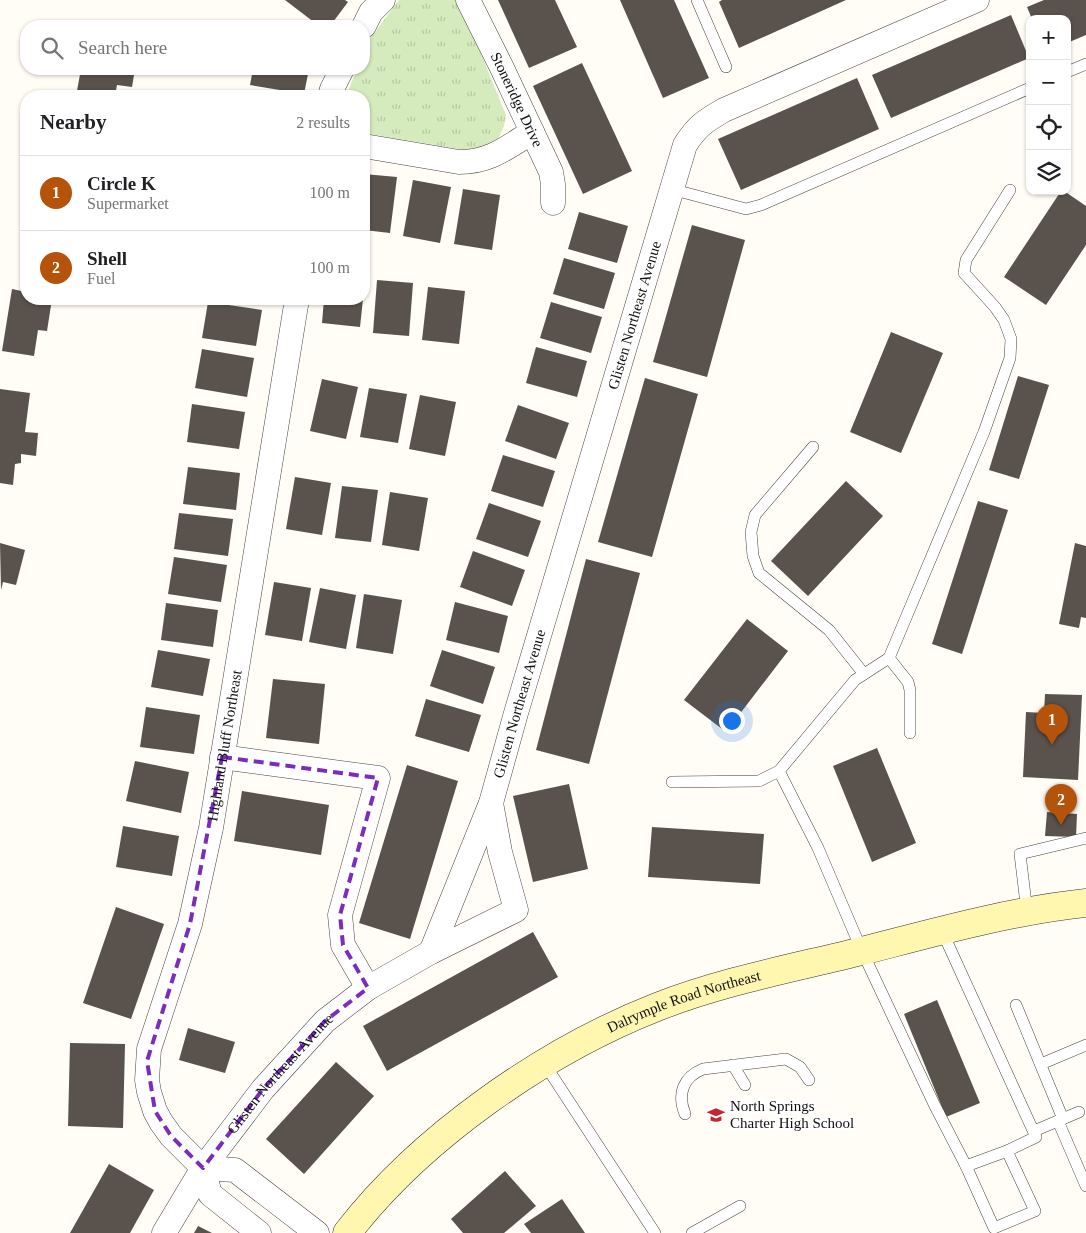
<!DOCTYPE html>
<html lang="en">
<head>
<meta charset="utf-8">
<style>
  body { margin:0; font-family:Georgia,serif; background:#f2f2f2; color:#202124 }
  .controls { position:absolute; right:15px; top:15px; display:grid; overflow:hidden; border-radius:10px; box-shadow:0 1px 4px #0004 }
  .controls button { width:45px; height:45px; display:grid; place-items:center; padding:0; border:0; border-bottom:1px solid #e0e0e0; background:#fff; color:#202124; font:25px sans-serif }
  .you { position:absolute; left:731px; top:720px; width:18px; height:18px; margin:-12px; border:4px solid #fff; border-radius:50%; background:#1a73e8; box-shadow:0 0 0 8px #1a73e833 }
  .badge { display:grid; place-items:center; width:32px; height:32px; border-radius:50%; background:#b45309; color:#fff; font-size:16px; font-weight:700 }
  .pin { position:absolute; translate:-50% -41px; filter:drop-shadow(0 1px 2px #0008) }
  .pin::after { content:''; position:absolute; top:26px; width:18px; height:15px; background:inherit; clip-path:polygon(0 0,100% 0,50% 100%) }
  .list { margin:0; padding:0; list-style:none }
  h2 { display:flex; justify-content:space-between; align-items:center; height:65px; margin:0; padding:0 20px; font-size:21px }
  h2 small { font-size:16px; font-weight:400; color:#757577 }
  .list li { display:grid; grid-template-columns:32px 1fr auto; gap:15px; align-items:center; box-sizing:border-box; height:75px; padding:0 20px; border-top:1px solid #e0e0e0 }
  .list b { display:block; font-size:19px; white-space:nowrap }
  .list p { margin:0; font-size:16px; white-space:nowrap; color:#757577 }
  .list em { font-size:16px; font-style:normal; color:#757577 }
  .icon { flex:none; width:28px; height:28px; fill:none; stroke:currentColor; stroke-width:2; stroke-linecap:round; stroke-linejoin:round }
  .map { position:relative; flex:none; width:1086px; height:1233px; overflow:hidden }
  .search { position:absolute; background:#fff; box-shadow:0 1px 4px #0004; left:20px; top:20px; width:350px; height:55px; display:flex; align-items:center; gap:12px; box-sizing:border-box; padding:0 18px; border-radius:20px; color:#757577; font-size:19px }
  .panel { position:absolute; background:#fff; box-shadow:0 1px 4px #0004; left:20px; top:90px; width:350px; height:215px; border-radius:20px }
  .map>svg:first-child { display:block }
</style>
</head>
<body>
<div class="map">
<svg width="1086" height="1233" viewBox="0 0 1086 1233">
  <defs>
    <pattern id="grass-tufts" width="24" height="20" patternUnits="userSpaceOnUse" patternTransform="scale(1.25)"><rect width="24" height="20" fill="#d5ebbd"/><path d="M3 7l-1-3M5 7V3M7 7l1-3M15 17l-1-3M17 17v-4M19 17l1-3" fill="none" stroke="#b6c8a1"/></pattern>
  </defs>
  <rect width="100%" height="100%" fill="#fffdf5"/>
  <path fill="url(#grass-tufts)" d="M399,0H459L506,115L504,126L498,139L486,146L465,150L364,133V96H346L357,69H364V52L369,40Z"/>
  <g fill="#5a524d">
    <path d="M285,0H345L348,2L330,26H319Z"/>
    <path d="M498,0H555L577,47L529,68Z"/>
    <path d="M620,0H674L709,78L663,98Z"/>
    <path d="M722,0H846L739,48L719,2Z"/>
    <path d="M1044,0H1086V35L1067,43V19H1032L1027,7Z"/>
    <path d="M1011,15L1029,58L891,118L872,75Z"/>
    <path d="M582,63L632,171L583,194L533,86Z"/>
    <path d="M81,69H135L132,87L117,85L115,96H76Z"/>
    <path d="M253,69H309L304,94L250,85Z"/>
    <path d="M857,78L879,129L741,190L718,139Z"/>
    <path d="M364,174L397,177L390,233L364,230Z"/>
    <path d="M413,180L451,187L440,243L403,236Z"/>
    <path d="M463,189L500,195L492,250L454,244Z"/>
    <path d="M1061,191H1064L1086,206V245L1046,305L1004,277Z"/>
    <path d="M579,212L628,226L617,263L568,249Z"/>
    <path d="M692,225L745,240L707,377L653,362Z"/>
    <path d="M564,258L615,273L604,309L553,294Z"/>
    <path d="M377,280L413,283L409,336L373,333Z"/>
    <path d="M428,287L465,291L459,344L422,340Z"/>
    <path d="M12,289L26,292V299H52L47,331L38,330L34,356L2,351Z"/>
    <path d="M324,299H363L360,327L322,323Z"/>
    <path d="M208,302L262,310L256,346L202,338Z"/>
    <path d="M551,302L602,317L591,353L540,338Z"/>
    <path d="M891,332L943,353L901,453L850,432Z"/>
    <path d="M536,347L587,361L577,397L526,383Z"/>
    <path d="M202,349L254,358L247,397L195,388Z"/>
    <path d="M1018,376L1049,385L1019,479L989,470Z"/>
    <path d="M645,378L698,394L652,557L598,542Z"/>
    <path d="M322,379L358,387L346,439L310,431Z"/>
    <path d="M369,388L407,394L398,443L360,437Z"/>
    <path d="M0,389L30,393L25,432L38,433L36,456L21,454V463L15,464L13,485L0,483Z"/>
    <path d="M420,395L456,402L445,456L409,449Z"/>
    <path d="M192,404L245,412L239,449L187,442Z"/>
    <path d="M518,405L569,423L556,459L505,441Z"/>
    <path d="M503,455L555,471L543,507L491,491Z"/>
    <path d="M188,467L240,473L236,510L183,504Z"/>
    <path d="M295,477L331,483L322,535L286,529Z"/>
    <path d="M846,481L883,516L808,596L771,561Z"/>
    <path d="M342,486L378,490L371,542L335,538Z"/>
    <path d="M390,492L428,498L419,551L382,545Z"/>
    <path d="M978,501L1008,510L962,654L932,644Z"/>
    <path d="M489,503L541,521L528,557L476,539Z"/>
    <path d="M179,513L233,519L228,556L174,549Z"/>
    <path d="M0,543L25,550L16,585L3,582L1,590Z"/>
    <path d="M1075,543L1086,546V618L1081,617L1079,628L1059,624Z"/>
    <path d="M473,551L525,570L512,606L460,587Z"/>
    <path d="M174,557L227,565L221,602L168,594Z"/>
    <path d="M586,559L640,573L589,764L536,750Z"/>
    <path d="M274,582L311,588L302,641L265,635Z"/>
    <path d="M320,588L356,595L346,649L309,642Z"/>
    <path d="M364,594L402,600L393,654L356,648Z"/>
    <path d="M455,602L508,616L499,653L446,640Z"/>
    <path d="M166,603L218,610L213,647L161,640Z"/>
    <path d="M747,619L788,651L726,732L684,700Z"/>
    <path d="M158,650L210,659L203,696L151,687Z"/>
    <path d="M442,650L495,667L483,704L430,686Z"/>
    <path d="M273,679L325,684L319,744L266,738Z"/>
    <path d="M1045,694L1082,695L1078,780L1023,777L1026,712L1044,713Z"/>
    <path d="M426,699L481,715L469,752L415,736Z"/>
    <path d="M146,707L200,715L194,754L140,747Z"/>
    <path d="M877,748L916,843L872,862L833,766Z"/>
    <path d="M135,761L189,772L181,813L126,801Z"/>
    <path d="M407,765L458,781L410,939L359,923Z"/>
    <path d="M569,784L588,869L533,882L513,796Z"/>
    <path d="M242,791L329,805L321,855L234,841Z"/>
    <path d="M1047,812L1077,814L1076,837L1045,836Z"/>
    <path d="M123,826L179,836L172,876L116,867Z"/>
    <path d="M652,827L764,834L760,884L648,877Z"/>
    <path d="M116,907L164,924L131,1019L83,1003Z"/>
    <path d="M533,932L558,977L387,1071L363,1026Z"/>
    <path d="M937,1000L980,1103L946,1117L904,1014Z"/>
    <path d="M188,1028L235,1042L225,1073L179,1060Z"/>
    <path d="M70,1043L125,1044L123,1128L68,1126Z"/>
    <path d="M336,1062L374,1096L304,1174L266,1139Z"/>
    <path d="M109,1164L154,1190L130,1233H70Z"/>
    <path d="M505,1171L536,1206L504,1233H463L451,1219Z"/>
    <path d="M562,1199L585,1233H531L524,1224Z"/>
    <path d="M198,1226L212,1233H194Z"/>
  </g>
  <g fill="none" stroke-linecap="round" stroke-linejoin="round">
    <g stroke="#444" stroke-width="12">
      <g id="lane">
        <path d="M697,0L726,67"/>
        <path d="M1067,72L1086,64"/>
        <path d="M671,189L746,209L761,205L1030,88"/>
        <path d="M813,447L755,515L751,532L753,556L759,573L829,630L864,674"/>
        <path d="M889,658L908,682L910,690V733"/>
        <path d="M672,782L759,781L779,771"/>
        <path d="M1027,912L1020,854L1086,838"/>
        <path d="M942,931L1036,1137L1007,1151L966,1166"/>
        <path d="M1016,1005L1063,1119"/>
        <path d="M544,1063L655,1233"/>
        <path d="M1041,1064L1086,1045"/>
        <path d="M733,1065L745,1085"/>
        <path d="M685,1114C677,1094 683,1077 703,1069L786,1059L800,1067L809,1080"/>
        <path d="M1058,1121L1086,1186"/>
        <path d="M1034,1131L1079,1112"/>
        <path d="M1007,1151L1035,1211L994,1228L966,1166L934,1104L862,951L818,848L779,771L855,680L889,658L984,432L1010,358L1011,339L1004,320L995,307L964,273L966,260L1010,190"/>
        <path d="M692,1233L740,1206"/>
      </g>
    </g>
    <g stroke="#444" stroke-width="25">
      <g id="street">
        <path id="s1" d="M468,0L502,68L551,172L553,184V203"/>
        <path d="M364,26L371,12L383,0"/>
        <path d="M330,96L332,89L342,69"/>
        <path d="M364,146L459,162C490,162 506,148 532,132"/>
        <path d="M222,757L378,778L340,915L343,945L368,988"/>
        <path id="s2" d="M431,952L491,803L516,713L685,145C697,126 705,121 724,110L977,0"/>
        <path d="M203,1168L235,1170L317,1233"/>
        <path id="s3" d="M164,1233L203,1168L263,1089L325,1021L368,988L431,952L516,910L500,852L491,803"/>
        <path id="s4" d="M259,1233L210,1194L203,1168L171,1136L161,1122L155,1111L149,1092L147,1080L149,1049L190,924L211,828L297,299"/>
      </g>
    </g>
    <g stroke="#333" stroke-width="29">
      <g id="secondary">
        <path id="s5" d="M347,1233C421,1137 545,1051 657,1007C723,981 794,968 862,951C936,932 1010,911 1086,903"/>
      </g>
    </g>
    <use href="#lane" stroke="#fff" stroke-width="11"/>
    <use href="#street" stroke="#fff" stroke-width="24"/>
    <use href="#secondary" stroke="#fff6b0" stroke-width="28"/>
  </g>
  <path fill="none" stroke="#7b2cbf" stroke-width="4" stroke-dasharray="10 6" stroke-linejoin="round" d="M222,757L378,778L340,915L343,945L368,988L325,1021L263,1089L203,1168L171,1136L155,1111L147,1061L190,924Z"/>
  <defs>
    <g id="school-bare" transform="scale(1.35)"><path d="M0-5L7-2L0 1L-7-2ZM-4 1L0 2.5L4 1V4Q0 6-4 4Z" fill="#c4262e" stroke="#fff" stroke-width="2.5" paint-order="stroke"/></g>
  </defs>
  <g fill-rule="evenodd">
    <use href="#school-bare" x="716" y="1115"/>
  </g>
  <g text-anchor="middle" dominant-baseline="central" stroke-width="5" stroke-linejoin="round" paint-order="stroke">
    <g font-size="15" fill="#111" stroke="#fff">
      <text stroke="none"><textPath href="#s1" startOffset="111">Stoneridge Drive</textPath></text>
      <text stroke="none"><textPath href="#s2" startOffset="669">Glisten Northeast Avenue</textPath></text>
      <text stroke="none"><textPath href="#s2" startOffset="264">Glisten Northeast Avenue</textPath></text>
      <text stroke="none"><textPath href="#s4" startOffset="541">Highland Bluff Northeast</textPath></text>
      <text stroke="none"><textPath href="#s5" startOffset="415">Dalrymple Road Northeast</textPath></text>
      <text stroke="none"><textPath href="#s3" startOffset="198">Glisten Northeast Avenue</textPath></text>
    </g>
    <g font-size="15" fill="#111" stroke="#fff" text-anchor="start">
      <text x="730" y="1106">North Springs<tspan x="730" dy="17">Charter High School</tspan></text>
    </g>
  </g>
</svg>
<div class="controls">
<button>+</button>
<button>−</button>
<button><svg class="icon" aria-label="locate" viewBox="0 0 24 24"><circle cx="12" cy="12" r="6"/><path d="M12 2v4M12 18v4M2 12h4M18 12h4"/></svg></button>
<button><svg class="icon" aria-label="layers" viewBox="0 0 24 24"><path d="M12 4l9 5-9 5-9-5zM3 14l9 5 9-5"/></svg></button>
</div>
<div class="you"></div>
<div class="pin badge" style="left:1052px;top:745px">1</div>
<div class="pin badge" style="left:1061px;top:825px">2</div>
<div class="search"><svg class="icon" aria-label="search" viewBox="0 0 24 24"><circle cx="10" cy="10" r="6"/><path d="M15 15l6 6"/></svg>Search here</div>
<section class="panel">
<h2>Nearby<small>2 results</small></h2>
<ul class="list">
<li><span class="badge">1</span><div><b>Circle K</b><p>Supermarket</p></div><em>100 m</em></li>
<li><span class="badge">2</span><div><b>Shell</b><p>Fuel</p></div><em>100 m</em></li>
</ul>
</section>
</div>
</body>
</html>
